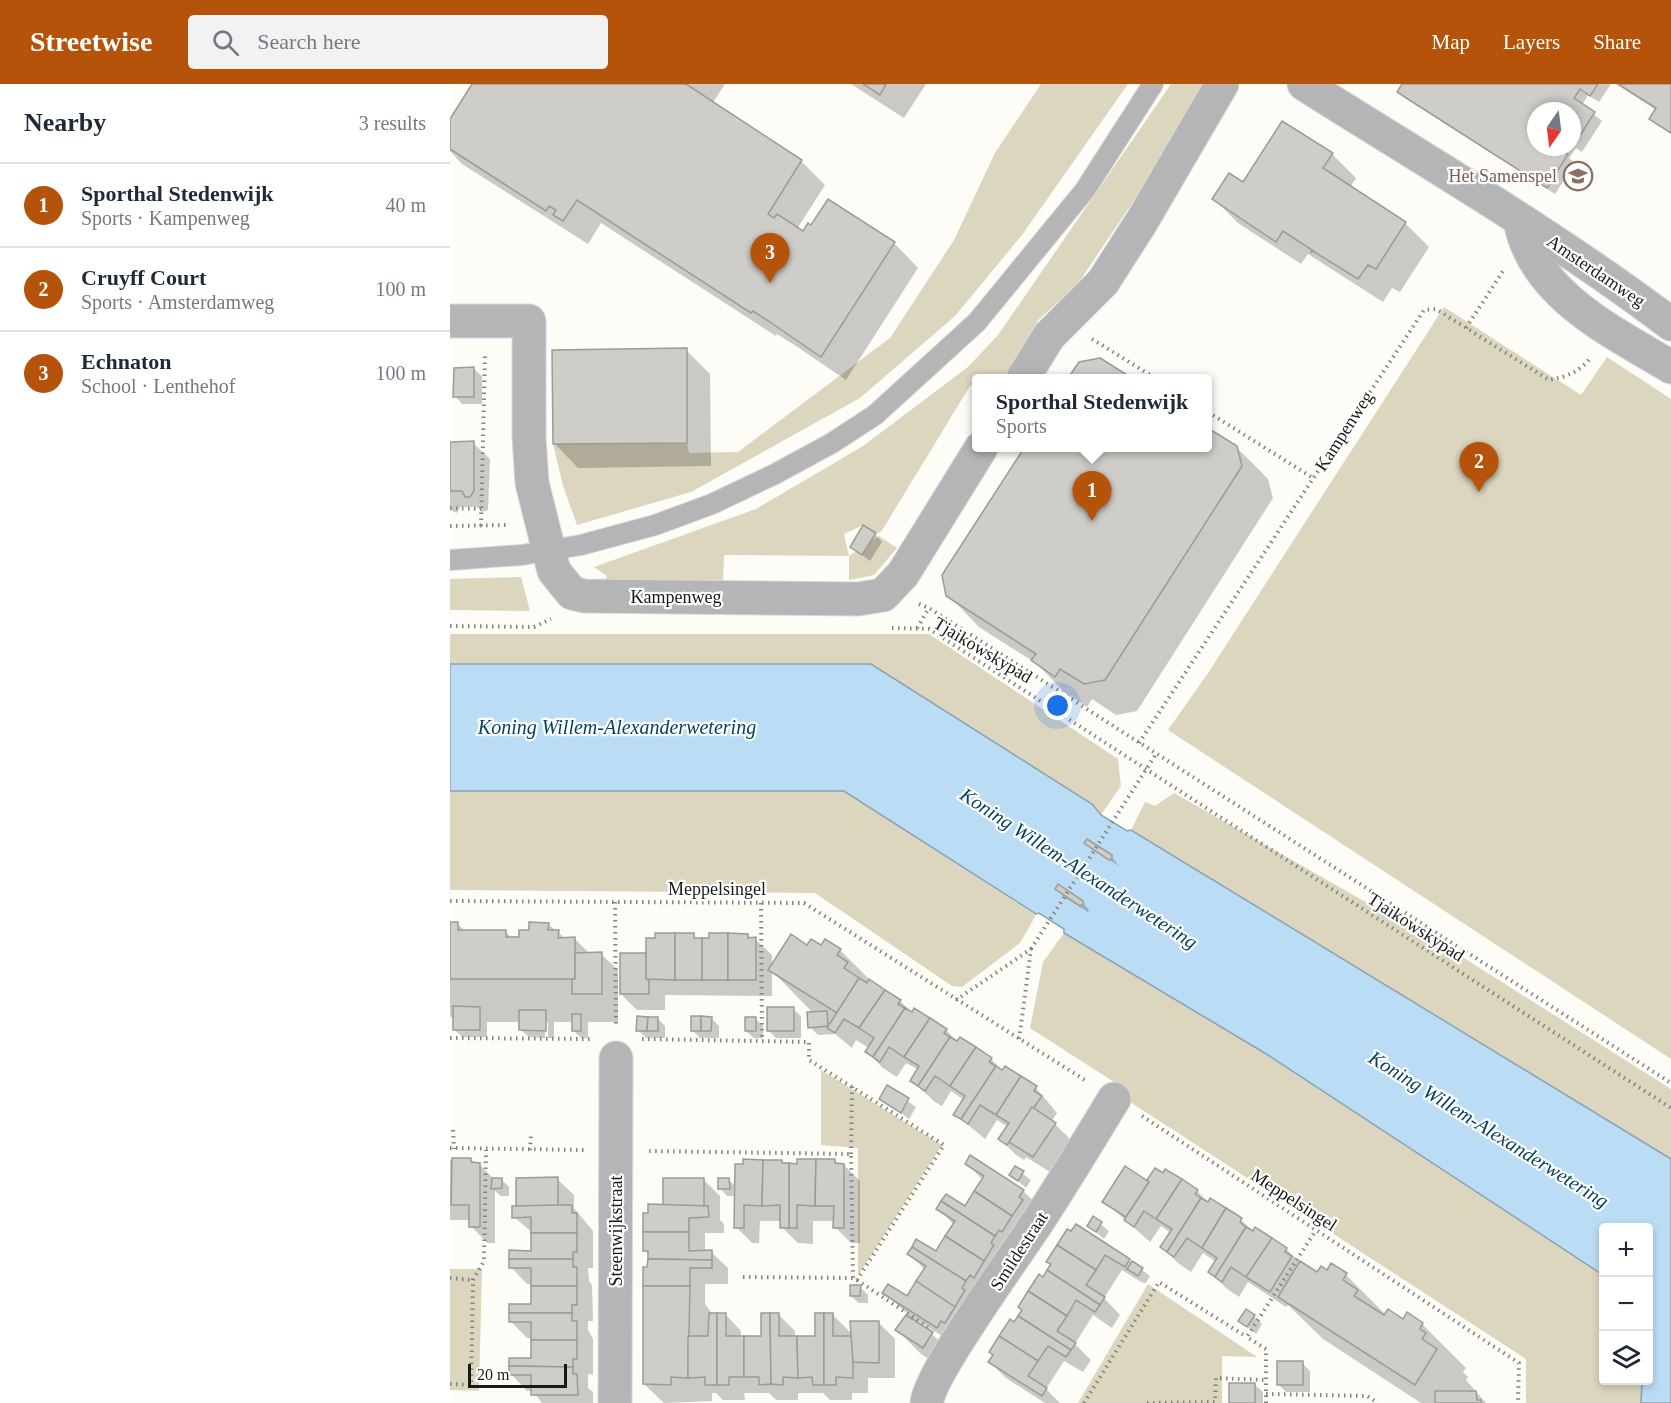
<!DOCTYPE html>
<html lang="en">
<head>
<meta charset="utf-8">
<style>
  body { margin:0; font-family:"Times New Roman",serif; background:#f2f2f3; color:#1f2937 }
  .controls { position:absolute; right:18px; bottom:18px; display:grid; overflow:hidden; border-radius:6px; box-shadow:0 3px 9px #0003 }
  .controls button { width:54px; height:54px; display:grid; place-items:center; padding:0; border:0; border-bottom:2px solid #e0e1e3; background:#fff; color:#1f2937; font:30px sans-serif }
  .compass { position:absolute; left:1077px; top:18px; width:54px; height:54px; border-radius:50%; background:#fff; box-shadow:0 3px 9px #0003; rotate:194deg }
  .scale { position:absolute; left:18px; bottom:15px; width:99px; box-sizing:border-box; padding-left:6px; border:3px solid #191917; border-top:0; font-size:16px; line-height:21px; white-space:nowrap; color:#191917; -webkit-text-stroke:4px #fff; paint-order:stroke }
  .you { position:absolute; left:608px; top:622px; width:21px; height:21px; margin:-15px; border:4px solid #fff; border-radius:50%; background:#1a73e8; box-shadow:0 0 0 9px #1a73e833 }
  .badge { display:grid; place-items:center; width:39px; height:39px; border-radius:50%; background:#b45309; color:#fff; font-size:20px; font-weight:700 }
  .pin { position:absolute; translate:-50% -50px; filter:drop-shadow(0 2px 3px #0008) }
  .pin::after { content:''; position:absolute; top:32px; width:21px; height:18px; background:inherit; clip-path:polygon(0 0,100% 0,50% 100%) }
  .popup { position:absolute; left:522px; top:290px; width:240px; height:78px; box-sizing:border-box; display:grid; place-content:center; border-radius:6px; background:#fff; filter:drop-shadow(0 2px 4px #0005); font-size:20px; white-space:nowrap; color:#747a83 }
  .popup b { font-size:22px; color:#1f2937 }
  .popup::after { content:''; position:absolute; left:50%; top:100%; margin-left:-12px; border:12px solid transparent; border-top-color:#fff }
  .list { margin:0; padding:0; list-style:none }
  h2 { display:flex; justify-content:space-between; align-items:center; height:78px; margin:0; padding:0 24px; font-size:26px }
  h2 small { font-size:20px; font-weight:400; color:#747a83 }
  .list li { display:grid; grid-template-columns:39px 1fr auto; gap:18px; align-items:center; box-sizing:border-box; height:84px; padding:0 24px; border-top:2px solid #e0e1e3 }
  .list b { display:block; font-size:22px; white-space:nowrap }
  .list p { margin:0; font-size:20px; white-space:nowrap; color:#747a83 }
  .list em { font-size:20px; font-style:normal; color:#747a83 }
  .icon { flex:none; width:33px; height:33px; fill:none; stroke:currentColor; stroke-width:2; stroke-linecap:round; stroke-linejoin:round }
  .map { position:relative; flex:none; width:1221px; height:1319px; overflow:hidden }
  header { display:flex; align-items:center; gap:36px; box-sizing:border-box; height:84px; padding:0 30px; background:#b45309; color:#fff }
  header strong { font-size:28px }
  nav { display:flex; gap:33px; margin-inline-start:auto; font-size:21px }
  .search { width:420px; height:54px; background:#f2f2f3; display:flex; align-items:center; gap:15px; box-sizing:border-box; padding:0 21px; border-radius:6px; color:#747a83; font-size:22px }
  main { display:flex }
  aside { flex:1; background:#fff }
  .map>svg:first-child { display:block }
</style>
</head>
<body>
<header>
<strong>Streetwise</strong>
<div class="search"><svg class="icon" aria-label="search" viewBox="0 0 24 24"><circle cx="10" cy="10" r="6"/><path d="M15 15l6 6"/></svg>Search here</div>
<nav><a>Map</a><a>Layers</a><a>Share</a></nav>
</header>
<main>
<aside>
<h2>Nearby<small>3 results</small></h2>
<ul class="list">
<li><span class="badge">1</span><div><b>Sporthal Stedenwijk</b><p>Sports · Kampenweg</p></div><em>40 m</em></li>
<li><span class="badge">2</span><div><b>Cruyff Court</b><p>Sports · Amsterdamweg</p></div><em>100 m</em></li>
<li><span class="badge">3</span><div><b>Echnaton</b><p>School · Lenthehof</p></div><em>100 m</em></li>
</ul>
</aside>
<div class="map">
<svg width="1221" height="1319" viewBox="0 0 1221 1319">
  <rect width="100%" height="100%" fill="#fdfcf7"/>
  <g fill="#dcd6bf">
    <path d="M591,0H678L572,151L505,232L410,314L241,408L127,441L113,402L103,360L237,359L239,369L288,368L440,254L504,156L545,69Z"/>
    <path d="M721,0H762L627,201L586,238L591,239L555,294H526V299L520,302L431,448L426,449L413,441L394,450L399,472L429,452L447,464L424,491L399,496V472L274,471L273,499L155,497L157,492L144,483L306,425L413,362L518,283L548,251Z"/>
    <path d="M994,223L1131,311L1157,273L1221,315V975L718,646L758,589Z"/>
    <path d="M71,493L80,527L0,526V495Z"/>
    <path d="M0,550H479L668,675L671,702L651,731L642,720L420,580H0Z"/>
    <path d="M0,707H394L586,831L570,859L512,903L502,902L365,809L0,806Z"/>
    <path d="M724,709L1014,874L1221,1005V1075L681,746L695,718L705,722Z"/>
    <path d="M614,849L818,971L1153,1191L1154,1296L1192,1297L1191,1319H1076V1275L677,1016L681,1009L580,944L593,878Z"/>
    <path d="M371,986L492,1061L408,1192V1064L371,1061Z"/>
    <path d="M0,1185H32L29,1307L0,1306Z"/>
    <path d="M698,1200L807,1273L772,1272V1319H628Z"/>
  </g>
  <path fill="#badcf4" stroke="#8aa2b2" stroke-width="1.5" d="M0,580H421L642,720L651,731L677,747L681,746L1221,1075V1319H1191L1192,1297L1198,1296V1144H1154L1153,1191L818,971L614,849V845L589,829L586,830L394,707H0Z"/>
  <g fill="#0003" fill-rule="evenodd">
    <path d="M24,0H275L262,20L351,77L375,101L347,145L353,149L444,159L468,184L396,296L346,262L327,250L326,252L151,139L138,160L12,80L0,67V37Z"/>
    <path d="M401,0H476L454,34Z"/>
    <path d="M953,0H1161L1149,18L1138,11L1132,21L1152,37L1132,68L1126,64L1119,74L1125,79L1105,110L956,15L948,8ZM1086,27H1122V63H1086Z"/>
    <path d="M1166,0H1221V50L1201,35L1206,26Z"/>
    <path d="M832,39L882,70L906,94L900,104L955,139L979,163L950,208L942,204L933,218L858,170L851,180L788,139L764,115L793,100Z"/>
    <path d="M236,266L260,290L261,382L128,384L104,359Z"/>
    <path d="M649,275L679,294H620L630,279Z"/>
    <path d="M24,285L32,292V320H12L5,312Z"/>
    <path d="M758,351L786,363L818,395L823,414L687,627L666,631L642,615L637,623L614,608L587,580L529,543L498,511L493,491L576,364H758Z"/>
    <path d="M0,359H23L40,375L38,426L32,428L27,423H10L7,429L0,426Z"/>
    <path d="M425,450L432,458L420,477L401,463Z"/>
    <path d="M636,759L661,772L669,782L644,767Z"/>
    <path d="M608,802L632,818L639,826L638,828L614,813L606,804Z"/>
    <path d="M0,840H8L15,847H55L62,854H71L98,840L116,855H125L140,870H151L168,886V938H138V954H131L123,946V938H104V954H98V938H95V954L79,953L71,946V938H37V953H12L4,945V936L0,932Z"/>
    <path d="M243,851L248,855L297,851L305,855L322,871V884L357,863L390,866L425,901L450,917L463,929L496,946L508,958L541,975L553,987L586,1004L607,1029L602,1037L621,1056L600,1088L576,1073L574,1076L566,1071L550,1055L558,1043L547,1036L535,1055L505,1030L514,1016L501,1007L492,1022L485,1018L462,997L469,986L456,979L447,993L433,984L417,968L419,964L406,956L402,964L385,950L368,951L360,943L363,929L322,887V912L215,911V926H187L171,910L197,870Z"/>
    <path d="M343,925L351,932V954H326L319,947Z"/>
    <path d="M207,934L215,942V954H196L188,946Z"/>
    <path d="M261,934L269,942V954H250L242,946Z"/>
    <path d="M305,934L313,942V954H304L296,947Z"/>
    <path d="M438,1003L466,1023L459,1035L431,1015Z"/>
    <path d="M0,1076H20L29,1080L44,1095H51L59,1103V1112H51L45,1107V1159H37L21,1142V1136H0Z"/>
    <path d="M331,1077L334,1081H348L384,1077L394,1081L410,1097V1159H401L385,1143V1137H363V1160L348,1159L332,1143V1137H310L309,1159H302L286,1143V1112H277L270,1104L279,1096L286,1103Z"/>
    <path d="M517,1080L573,1107L590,1123L503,1259L467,1236L466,1239L482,1250L507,1274L497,1287L471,1270L447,1246L458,1230L434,1209L457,1214L475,1186L459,1170L486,1169L504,1141L488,1124H515L533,1096Z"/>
    <path d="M565,1084L581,1096L576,1104L561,1091Z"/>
    <path d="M705,1086L747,1107L759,1119L761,1116L791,1136L804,1148L836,1165L851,1179L867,1190L877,1188L896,1191L936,1231L954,1237L958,1231L972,1240L1016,1284L1013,1288L1018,1293L1016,1296L1036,1319H971L873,1255L838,1221L836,1223L798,1198L789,1213L776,1204L760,1188L766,1178L753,1169L741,1188L728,1179L712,1163L721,1149L711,1142L700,1158L654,1117L697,1098Z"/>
    <path d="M107,1095L124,1111V1124L143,1147V1184H138L139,1197L142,1201L143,1237H138V1246L143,1255V1291L138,1290V1304L143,1308V1319H92L83,1307H77L61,1290L82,1275V1254H77L60,1237L83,1222V1200H77L61,1183L83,1168V1149L64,1133Z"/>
    <path d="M253,1095L270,1112V1136L274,1140V1149H255V1168H261L278,1184V1200H255V1220L263,1231L275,1230L291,1247V1253L313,1254L329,1231L345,1247V1253H367L382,1230L401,1249L429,1239L445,1255V1294H418V1309H402V1316H380L373,1309H348V1316H326L319,1309H294L295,1316H273L266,1309H262V1317L214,1319L194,1300L199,1171L195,1167L200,1130Z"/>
    <path d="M643,1134L659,1147L654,1155L639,1142Z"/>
    <path d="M618,1147L679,1176L700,1192L696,1199L691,1198L672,1186L654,1214L670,1231L662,1244L643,1231L625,1260L641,1276L633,1288L614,1277L596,1305L610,1319H595L556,1294L540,1278L602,1181L598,1177Z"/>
    <path d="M410,1203L418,1211V1219H409L401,1212Z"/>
    <path d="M804,1232L812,1240L806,1250L790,1237Z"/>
    <path d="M852,1279L860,1287V1308H836L828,1300Z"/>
    <path d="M805,1301L813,1308V1319H780Z"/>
  </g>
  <g fill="#cecdc8" stroke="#9c9b96" stroke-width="1.5">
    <path d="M22,0H236L352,76L318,130L324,134L327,130L353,147L358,139L361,141L378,115L445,158L371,273L320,238L303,227L301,229L127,116L113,137L103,131L106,126L99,122L96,127L0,65V35Z"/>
    <path d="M413,0H436L430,11Z"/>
    <path d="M952,0H1148L1140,12L1130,5L1124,14L1145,28L1124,61L1122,27H1086V63H1114L1112,67L1118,70L1097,104L947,8Z"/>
    <path d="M1168,0H1221V49L1199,35L1206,24Z"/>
    <path d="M832,37L883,69L873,84L956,138L926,185L918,181L908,195L863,167L861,169L862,166L833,147L826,158L762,115L779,89L793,98Z"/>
    <path d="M237,264V359L103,360L102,266Z"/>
    <path d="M650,274L682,294H618L629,278Z"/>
    <path d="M24,283V313H3L4,284Z"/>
    <path d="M761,346L787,362L792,382L655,596L634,600L610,585L605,593L581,576L586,570L496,512L492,491L574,364H758V349Z"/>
    <path d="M24,357V407L20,413H15L12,407H0V358Z"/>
    <path d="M413,441L426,449L412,471L400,463Z"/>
    <path d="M637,755L662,771V774L659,776L634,759Z"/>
    <path d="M608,800L633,817V820L630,822L605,805Z"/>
    <path d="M0,838H8V846H56V853H69V846H79V838L99,839L98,846H109L108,854L125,853V895H0Z"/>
    <path d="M205,849H225V896L196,895V854H205Z"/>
    <path d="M225,849H244V854H252V896H225Z"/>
    <path d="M259,849H278V896H252V854H259Z"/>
    <path d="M278,849L298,850V854L306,853V896H278Z"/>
    <path d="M341,850L357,861L361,855L371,861L375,855L391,865L387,871L398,878L394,884L409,894L387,929L318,886Z"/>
    <path d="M152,868V910H122V895H125V869Z"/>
    <path d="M170,869H196V895L199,896V910H170Z"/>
    <path d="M409,894L417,899L419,895L435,906L409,944L394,935L385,949L377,944Z"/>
    <path d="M435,906L451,916L448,920L455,924L423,973L415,968L424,954L409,944Z"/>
    <path d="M3,922L30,923V946H3Z"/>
    <rect x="317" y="923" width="27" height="24"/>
    <path d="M455,924L462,928L464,924L480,934L454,973L439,963L430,978L423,973Z"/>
    <path d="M69,926H96V947L69,946Z"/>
    <path d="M377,927L378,942L358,944L357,928Z"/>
    <rect x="122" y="930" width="9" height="17"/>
    <path d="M187,932L198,933L197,947H186Z"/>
    <rect x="241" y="932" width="10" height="15"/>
    <path d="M251,932L262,933L261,947H251Z"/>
    <path d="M198,933H208V947H197Z"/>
    <rect x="295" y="933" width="11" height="14"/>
    <path d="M480,934L497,945L494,949L500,953L468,1002L460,997L469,982L454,973Z"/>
    <path d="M500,953L507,957L510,953L526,963L500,1002L485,992L475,1007L468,1002Z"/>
    <path d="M526,963L542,974L539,978L546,982L511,1035L503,1031L515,1012L500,1002Z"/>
    <path d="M546,982L552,986L555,982L571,992L546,1031L530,1021L518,1040L511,1035Z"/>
    <path d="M571,992L587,1002L584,1007L592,1012L557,1061L548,1055L559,1039L546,1031Z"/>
    <path d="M437,1001L459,1014L451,1029L429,1015Z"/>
    <path d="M582,1023L606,1039L583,1073L559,1058Z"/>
    <path d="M520,1071L574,1106L569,1113L573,1116L562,1132L524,1107L534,1092L515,1080Z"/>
    <path d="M2,1074H21V1078L30,1079V1143H19V1121H1Z"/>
    <path d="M293,1075L313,1076L312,1122L294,1121V1144H284L285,1080H293Z"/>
    <path d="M347,1075H366L365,1122L347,1121V1144H339V1079L347,1080Z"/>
    <path d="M366,1075H385V1079L394,1080V1144H383L384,1122H365Z"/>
    <path d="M313,1076H332V1079H339V1144H330V1121L312,1122Z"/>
    <path d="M565,1082L574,1087L568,1097L559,1091Z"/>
    <path d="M675,1082L699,1098L676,1133L652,1118Z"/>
    <path d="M705,1084L713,1089L715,1085L732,1095L706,1135L694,1127L684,1143L674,1136L699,1098L697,1096Z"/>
    <path d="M108,1093V1122L66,1123V1094Z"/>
    <path d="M42,1094H52V1104L41,1105Z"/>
    <rect x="213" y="1094" width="41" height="28"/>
    <path d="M268,1094H279L280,1105H268Z"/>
    <path d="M732,1095L748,1106L745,1110L751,1114L717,1168L710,1163L722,1145L706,1135Z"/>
    <path d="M524,1107L562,1132L552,1148L549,1146L545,1152L491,1117L496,1110L515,1122Z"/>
    <path d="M751,1114L758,1118L760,1114L776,1124L752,1164L737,1154L724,1173L717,1168Z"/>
    <path d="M491,1117L545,1152L541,1159L544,1161L534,1177L495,1152L505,1137L486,1125Z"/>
    <path d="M198,1120L258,1122L259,1133L239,1134V1148H193V1129H198Z"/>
    <path d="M108,1121H122V1129H127V1149H81V1133L62,1134V1122Z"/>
    <path d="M776,1124L792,1134L790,1138L796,1143L765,1193L758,1188L767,1174L752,1164Z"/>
    <path d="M643,1132L652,1138L646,1148L637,1142Z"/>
    <path d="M626,1140L680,1175L675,1183L655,1171L646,1186L607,1161L617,1145L621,1147Z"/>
    <path d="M796,1143L803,1147L805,1143L822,1154L796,1193L781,1183L772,1198L765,1193Z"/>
    <path d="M193,1148H239V1167L262,1166V1176L198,1175V1167H193Z"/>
    <path d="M81,1149H127V1168H123V1175H59V1166L81,1167Z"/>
    <path d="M495,1152L534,1177L524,1194L520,1191L516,1197L462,1163L466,1155L486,1167Z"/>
    <path d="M822,1154L837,1164L835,1168L842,1172L820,1208L796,1193Z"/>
    <path d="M607,1161L646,1186L636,1201L655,1213L650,1221L597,1186L601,1180L596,1178Z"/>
    <path d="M462,1163L516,1197L512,1204L515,1206L505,1223L466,1197L476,1182L457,1170Z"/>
    <path d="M59,1175H123V1183H127V1202H81V1184H59Z"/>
    <path d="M198,1175L262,1176V1184H240V1202H193V1183H197Z"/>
    <path d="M682,1177L693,1184L688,1192L677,1185Z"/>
    <path d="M850,1177L867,1188L871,1182L877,1186L881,1179L897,1189L893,1196L908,1206L904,1212L934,1231L938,1225L953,1235L957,1228L973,1239L970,1245L976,1249L972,1255L987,1265L965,1301L828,1213Z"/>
    <path d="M597,1186L650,1221L645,1228L626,1216L617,1232L578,1207L589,1190L593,1193Z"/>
    <path d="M466,1197L505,1223L495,1239L491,1237L487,1244L432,1209L438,1200L457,1212Z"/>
    <path d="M400,1201H411L410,1212H400Z"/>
    <path d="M81,1202H127V1221H122V1229H59V1220H81Z"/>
    <path d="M193,1202H240L238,1294L221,1293V1301L193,1300Z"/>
    <path d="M578,1207L617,1232L607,1247L626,1259L621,1266L568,1232L572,1226L568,1223Z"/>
    <path d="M796,1225L805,1231L797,1243L788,1237Z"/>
    <path d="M59,1229H122V1237H127V1256H81V1238H59Z"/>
    <path d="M259,1229H267V1301H255V1293L238,1294V1252H258Z"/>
    <path d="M267,1229H276V1252H294V1293H279V1301H267Z"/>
    <path d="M311,1229H320L321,1300L309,1301V1293H294V1252H311Z"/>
    <path d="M320,1229H329V1252H347L348,1294L333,1293V1301L321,1300Z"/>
    <path d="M365,1229H374V1301H363L362,1293L348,1294L347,1252H365Z"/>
    <path d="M374,1229H383V1252H403V1294L386,1293V1301H374Z"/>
    <path d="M456,1231L483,1248L473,1264L445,1246Z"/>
    <path d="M568,1232L621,1266L616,1273L598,1262L588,1277L549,1252L560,1235L564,1238Z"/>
    <path d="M400,1237H429V1279L403,1278Z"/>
    <path d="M549,1252L588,1277L578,1292L597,1304L592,1312L538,1278L543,1271L539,1268Z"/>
    <path d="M81,1256H127V1275H123V1283L59,1282V1274H81Z"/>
    <rect x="827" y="1277" width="26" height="24"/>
    <path d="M59,1282L123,1283V1290H127L128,1311H81V1291H59Z"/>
    <rect x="779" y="1299" width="26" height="20"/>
    <path d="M985,1307H1026L1027,1316H1031V1319H985Z"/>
  </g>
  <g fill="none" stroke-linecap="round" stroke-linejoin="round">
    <g stroke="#d9d8d3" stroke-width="22">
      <path id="service" d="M0,476L72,471L131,461L205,441L262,420L325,390L382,359L425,331L527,238L635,106L703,0"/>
    </g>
    <g stroke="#d9d8d3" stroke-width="35">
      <g id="minor">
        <path d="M854,0C977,78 1105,152 1221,240"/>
        <path d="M1070,136C1082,210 1163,248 1221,283"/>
        <path d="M0,237H79V353L82,399L104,487L122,509L134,512L408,515L433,511L453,490L531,364"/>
        <path d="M573,294L599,252L653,198L692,137L772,0"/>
        <path d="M165,1319L166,974"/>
        <path d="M477,1319C478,1290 573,1162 594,1128C618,1091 641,1053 664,1015"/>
      </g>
    </g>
    <g stroke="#83837f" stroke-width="4" stroke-dasharray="1.5 4.5" stroke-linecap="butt">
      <path d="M1016,244L1053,187"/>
      <path d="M642,255L705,294"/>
      <path d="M758,328L863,394"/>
      <path d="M0,424L31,425"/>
      <path d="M0,442L59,441"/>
      <path d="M31,442L35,271"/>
      <path d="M469,520L479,524L1221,999"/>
      <path d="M0,542L84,543L101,535"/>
      <path d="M442,544L479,545L1221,1024"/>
      <path d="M467,544L479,524"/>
      <path d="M689,659L974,226L986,225L1099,296C1116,293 1130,288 1141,273"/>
      <path d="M0,817L354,819L638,998"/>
      <path d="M165,818L166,943"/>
      <path d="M311,819L312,957"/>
      <path d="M581,865L706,670"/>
      <path d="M506,916L581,865L569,956"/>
      <path d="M0,954L140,955"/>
      <path d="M192,955L359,958V976L494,1061L407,1196L403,1194L401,1070L199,1067"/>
      <path d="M692,1032L1069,1279L1068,1319"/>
      <path d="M3,1046L4,1065"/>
      <path d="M0,1064L134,1066"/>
      <path d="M80,1066L81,1051"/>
      <path d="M401,1070L402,1002"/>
      <path d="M293,1193L403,1194"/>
      <path d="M0,1194L23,1196"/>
      <path d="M407,1196L478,1243"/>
      <path d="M0,1300L21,1301L23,1196L34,1177L36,1066"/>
      <path d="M816,1310L917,1312L928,1319"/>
      <path d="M634,1319L709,1198L797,1253"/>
      <path d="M697,1319L765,1318L766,1294L816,1296"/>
      <path d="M816,1319V1265L797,1253L866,1146"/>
    </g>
    <use href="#service" stroke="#b5b4b6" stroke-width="20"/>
    <use href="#minor" stroke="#b5b4b6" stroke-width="33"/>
  </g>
  <defs>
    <g id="school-ring" transform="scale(1.5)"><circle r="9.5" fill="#fff" stroke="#8d6e63" stroke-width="1.5"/><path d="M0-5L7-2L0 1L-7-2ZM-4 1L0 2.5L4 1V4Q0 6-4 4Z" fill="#8d6e63"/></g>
  </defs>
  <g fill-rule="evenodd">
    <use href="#school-ring" x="1128" y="92"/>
  </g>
  <g text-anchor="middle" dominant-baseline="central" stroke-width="4.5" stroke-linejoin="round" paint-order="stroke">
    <g font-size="18" fill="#785e54" stroke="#fff" text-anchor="end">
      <text x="1107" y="92">Het Samenspel</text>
    </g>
    <g font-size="18" fill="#191917" stroke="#fff">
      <text transform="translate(1146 187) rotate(34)">Amsterdamweg</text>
      <text transform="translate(894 347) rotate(-57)">Kampenweg</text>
      <text x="226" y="513">Kampenweg</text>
      <text transform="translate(533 566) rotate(31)">Tjaikowskypad</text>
      <text x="267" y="805">Meppelsingel</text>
      <text transform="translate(966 843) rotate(33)">Tjaikowskypad</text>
      <text transform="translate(844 1116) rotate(33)">Meppelsingel</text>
      <text transform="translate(166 1147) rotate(-90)">Steenwijkstraat</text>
      <text transform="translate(569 1167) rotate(-57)">Smildestraat</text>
    </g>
    <g font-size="20" font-style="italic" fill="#034262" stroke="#fff">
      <text x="167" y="643">Koning Willem-Alexanderwetering</text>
      <text transform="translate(629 784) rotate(33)">Koning Willem-Alexanderwetering</text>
      <text transform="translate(1039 1045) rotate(32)">Koning Willem-Alexanderwetering</text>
    </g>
  </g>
</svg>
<div class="controls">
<button>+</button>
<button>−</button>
<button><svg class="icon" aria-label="layers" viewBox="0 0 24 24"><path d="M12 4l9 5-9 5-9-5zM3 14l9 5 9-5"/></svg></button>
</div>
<svg class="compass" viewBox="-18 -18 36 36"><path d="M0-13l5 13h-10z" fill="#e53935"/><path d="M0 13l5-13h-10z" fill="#747a83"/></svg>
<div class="scale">20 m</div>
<div class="you"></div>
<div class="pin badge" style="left:642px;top:437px">1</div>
<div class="popup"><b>Sporthal Stedenwijk</b>Sports</div>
<div class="pin badge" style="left:1029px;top:408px">2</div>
<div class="pin badge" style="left:320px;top:199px">3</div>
</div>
</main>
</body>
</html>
